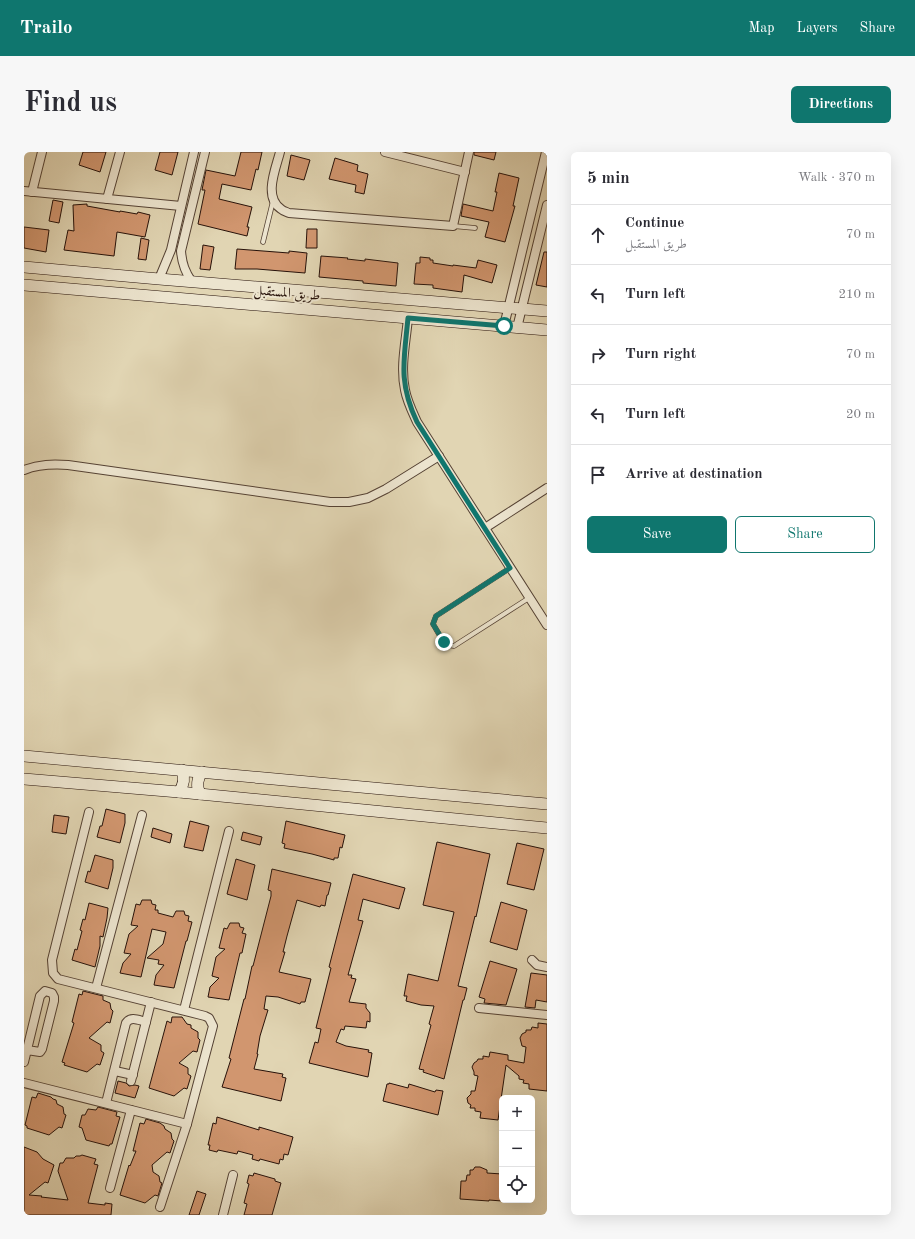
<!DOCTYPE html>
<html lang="en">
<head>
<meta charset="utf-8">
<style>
  body { margin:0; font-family:"Old Standard TT",Amiri,serif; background:#f7f7f7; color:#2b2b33 }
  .controls { position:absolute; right:12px; bottom:12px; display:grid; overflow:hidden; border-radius:6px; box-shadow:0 4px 16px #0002 }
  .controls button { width:36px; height:36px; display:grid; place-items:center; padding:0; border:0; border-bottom:1px solid #e1e1e2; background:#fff; color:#2b2b33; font:20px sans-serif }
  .stop { position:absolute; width:12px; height:12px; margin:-9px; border:3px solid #0f766e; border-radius:50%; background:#fff }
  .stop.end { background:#0f766e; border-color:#fff; box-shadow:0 1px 4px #0008 }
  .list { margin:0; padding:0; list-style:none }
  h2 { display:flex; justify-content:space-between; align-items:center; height:52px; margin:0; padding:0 16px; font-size:17px }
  h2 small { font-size:13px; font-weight:400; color:#7c7c81 }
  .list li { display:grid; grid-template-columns:26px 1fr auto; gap:12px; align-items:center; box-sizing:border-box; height:60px; padding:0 16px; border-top:1px solid #e1e1e2 }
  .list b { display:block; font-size:15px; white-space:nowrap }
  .list p { margin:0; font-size:13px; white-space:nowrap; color:#7c7c81 }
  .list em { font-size:13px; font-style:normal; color:#7c7c81 }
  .actions { display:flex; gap:8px; padding:12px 16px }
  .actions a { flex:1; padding:9px 0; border:1px solid #0f766e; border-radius:6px; text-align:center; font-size:14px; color:#0f766e }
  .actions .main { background:#0f766e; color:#fff }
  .icon { flex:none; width:22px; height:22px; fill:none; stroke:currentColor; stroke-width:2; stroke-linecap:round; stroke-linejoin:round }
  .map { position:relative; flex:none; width:523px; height:1063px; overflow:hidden; border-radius:6px }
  header { display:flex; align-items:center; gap:24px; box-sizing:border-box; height:56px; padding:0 20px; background:#0f766e; color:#fff }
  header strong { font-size:19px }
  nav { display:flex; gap:22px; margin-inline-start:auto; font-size:14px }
  .intro { display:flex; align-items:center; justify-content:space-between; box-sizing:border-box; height:96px; padding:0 24px }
  h1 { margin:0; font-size:28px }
  .button { padding:10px 18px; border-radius:6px; background:#0f766e; color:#fff; font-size:14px; font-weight:700 }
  main { display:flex; gap:24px; padding:0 24px }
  aside { flex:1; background:#fff; border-radius:6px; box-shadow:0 4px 16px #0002 }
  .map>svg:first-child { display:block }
</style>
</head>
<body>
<header>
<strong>Trailo</strong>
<nav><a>Map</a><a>Layers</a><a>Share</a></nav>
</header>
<div class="intro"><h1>Find us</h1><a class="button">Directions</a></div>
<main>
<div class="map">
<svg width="523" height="1063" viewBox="0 0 523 1063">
  <rect width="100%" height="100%" fill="#e1d5b3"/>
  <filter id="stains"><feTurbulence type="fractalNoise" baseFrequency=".005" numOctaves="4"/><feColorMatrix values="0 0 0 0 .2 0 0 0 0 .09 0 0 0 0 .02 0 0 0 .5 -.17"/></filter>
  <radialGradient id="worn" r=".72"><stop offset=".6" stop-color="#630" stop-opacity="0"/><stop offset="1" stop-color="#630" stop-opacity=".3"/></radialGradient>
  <g fill="#d1966f" stroke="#261109">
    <path d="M59,0H82L76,20L55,13Z"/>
    <path d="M136,0H154L148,23L131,18Z"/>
    <path d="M217,0H238L234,18L232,17L227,38L198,32L195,47L228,55L223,75H225L223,84L174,72L181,38H178L182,18L211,24Z"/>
    <path d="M450,0H472L470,8L450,3Z"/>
    <path d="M267,3L286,8L280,28L263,24Z"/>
    <path d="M311,6L334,13L333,19L344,22L340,42L331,40L332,33L305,27Z"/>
    <path d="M475,21L495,26L489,54H491L481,90L461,85L465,70L437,64L439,52L469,59L473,40H471Z"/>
    <path d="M29,48L39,50L35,71L25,69Z"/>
    <path d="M63,52V54L96,60V59L113,62L114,60L126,63L121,85L93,80L90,104L40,98L44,78L50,79L49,53Z"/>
    <path d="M0,75L25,78L22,100L0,96Z"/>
    <path d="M283,77H293V96H282Z"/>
    <path d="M117,86L125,88L122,108L114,107Z"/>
    <path d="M179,93L190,95L186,118L176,117Z"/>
    <path d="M213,97L265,101V99L283,101L281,121L233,117H211Z"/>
    <path d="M520,100H523V135L512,133Z"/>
    <path d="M297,104L324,106L323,107L341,109V107L374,111L372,134L339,131V129L295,125Z"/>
    <path d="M396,105L406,106V108H409V111L429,114V113L452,116L454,108L473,113L468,131L440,123L438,140L409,136V133L390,132L392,111H396Z"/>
    <path d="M82,657L101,662V671L96,691L73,685L76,674H78Z"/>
    <path d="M30,663L45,665L42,682L28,680Z"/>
    <path d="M166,669L185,674L179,699L160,695Z"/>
    <path d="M262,669L321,683L318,696L316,695L314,706H310V708L288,702L260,696L261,692L258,691Z"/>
    <path d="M129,676L148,682L146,691L127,685Z"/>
    <path d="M219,680L238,685L236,693L217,688Z"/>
    <path d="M413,690L466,702L452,765L451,764L434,834L443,836L440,848H439L420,927L399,920L400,918L395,917L407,873L405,872L410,854L397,853L382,849L383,844H380L384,822L414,829L430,760L399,753Z"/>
    <path d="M493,691L520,697L510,738L483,732Z"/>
    <path d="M71,703L89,708V716L84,737L61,730L64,719L66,720Z"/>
    <path d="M212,707L231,713L223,748L203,742Z"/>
    <path d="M248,717L307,731L304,743H303L301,754L297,753L296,755L273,748L263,784L259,800H261L255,820L287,827L281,850H277L276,852L254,845L242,844L240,857L244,858L236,884L233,902H234L230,917L259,922L258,925L262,926L257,949L198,935L207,907L205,906L220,847H221L228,814H229L247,744V739L244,738Z"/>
    <path d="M329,722L381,736L375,757L339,747L334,768L339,769L324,823H328L327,826L332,827L325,850L342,852V856L346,861V870L343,869L342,876L321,874L320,878L317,877L312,890L322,894L345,898L344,900L348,901L344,925L285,911L291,890L294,891L297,877L292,876L307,816L305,815Z"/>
    <path d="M118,748H127L128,752L132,753L131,758H134V761L149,765L152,759H160L161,763L165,764L164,769L168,770L163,789H162L150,836L130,833L132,823L140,813L134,812L135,808L123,806L139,792L142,780L128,777L117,825L96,821L99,811L107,802L100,801L105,782L114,774L107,773L112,752L116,753Z"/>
    <path d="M477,750L503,758L493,798L466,790Z"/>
    <path d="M65,751L84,756L83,766L79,785L76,784V794L71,815L48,808L51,797L53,798L58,779L56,778L59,767L61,768Z"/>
    <path d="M206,771H215L216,775L220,776L218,781L222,782L218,801H216L205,848L184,845L186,835L195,826L188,824L192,805L201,797L195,796L200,776L203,777Z"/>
    <path d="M466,809L493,817L482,853L460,851L461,847L455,845Z"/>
    <path d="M507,821L523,823V850L512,848L511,856L501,855Z"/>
    <path d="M59,839L79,844V848L86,851L87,857L89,859L86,871L83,870L65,886L77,893V899L80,901L76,913L73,912L63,920L40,913L41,911L38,910L50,871L48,870L55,842L58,843Z"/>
    <path d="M148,865H158L163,872L167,873V876L174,880V886L176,888L173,900L169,899L155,911L164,916V922L167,924L163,937L160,936L150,944L125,936L143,869L147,871Z"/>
    <path d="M514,871L523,872V939L505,937V932L499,931L500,928L495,927V924L482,913L474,968L456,966L457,960L451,959V956H446L447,953L444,951L443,946L447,942V939H451L454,924L450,923V920L448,915L450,911L453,909L454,907H459V904L465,905L466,900L484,903V908L500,911L502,895L498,894L496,886L498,882L502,880V878H507L508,875L514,876Z"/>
    <path d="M94,929L102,931L105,934L111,933L115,934L111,946L91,941Z"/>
    <path d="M365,931L384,936L385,932L411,940L412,938L419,939L414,963L359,949L363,932H365Z"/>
    <path d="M14,941L27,945L29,947L32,948L33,952L39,955L40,962L42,963L38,976L35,975L25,983L3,976V974L1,973L8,945L12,946Z"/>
    <path d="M74,955L93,960L92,964L96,965L88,992H86L85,994L62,988L58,976L55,975L58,963H61L64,957L72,958Z"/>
    <path d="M193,965L235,978V975L269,985L264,1003L260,1002L259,1008L256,1007L255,1012L236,1007L235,1009L228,1007L229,1003L214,999L213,1002L194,998L193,1000L185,998L186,993H184L189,971L192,972Z"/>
    <path d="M122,967L136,971L140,974L141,977L147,981L148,987L150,989L146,1001L143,1000L128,1013L129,1020L135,1024L136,1030L138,1031L134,1044L131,1043L121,1051L96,1043L105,1013L106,1014L112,999H109L116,971L120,972Z"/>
    <path d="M0,995L13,1000L19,1007L30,1013L24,1031L21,1030L5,1043L18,1044L17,1045L44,1048L34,1019L36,1011H39L42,1006H50L52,1004H56L58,1003L72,1007L70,1012L74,1013L64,1051L81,1053V1051L88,1052L87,1063H0Z"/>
    <path d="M451,1015H456L463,1018V1021L478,1022V1049L465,1048V1049L436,1047L437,1029H442L443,1023H446V1018H449Z"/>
    <path d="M230,1021L251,1027V1029L257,1031L248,1063H220L223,1052L220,1051L225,1032L223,1031L225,1023L229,1024Z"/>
    <path d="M173,1039L182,1042L175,1063H165Z"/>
  </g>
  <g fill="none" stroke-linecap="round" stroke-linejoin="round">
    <g stroke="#554234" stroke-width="5.5">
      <g id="lane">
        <path d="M429,74L451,76"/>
        <path d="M239,90L249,49"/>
        <path d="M486,416L412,464L409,472C415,481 419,494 430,494L505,446"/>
      </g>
    </g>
    <g stroke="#554234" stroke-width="10">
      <g id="street">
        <path d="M256,0C252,16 239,45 257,57C259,59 263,60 265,61L429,74L445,0"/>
        <path d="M361,0L441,20"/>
        <path d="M0,39L157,54"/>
        <path d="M8,40L18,0"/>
        <path d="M83,47L96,0"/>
        <path d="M135,127L147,98L170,0"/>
        <path d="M168,130C161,120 158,112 157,99L181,0"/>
        <path d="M384,166C382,189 376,215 381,238C383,249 388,259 393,270L523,473"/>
        <path d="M480,174L522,0"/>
        <path d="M493,176L523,53"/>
        <path d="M0,318C15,312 29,312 44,313L306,350H325L344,346L362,337L415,304"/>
        <path d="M461,376L523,336"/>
        <path d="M65,660L28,808L29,821L34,827L181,864L185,866L189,874L163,972L136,1055"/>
        <path d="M508,808L513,813L523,815"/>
        <path d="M72,836L118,663"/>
        <path d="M455,856L523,863"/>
        <path d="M160,858L205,679"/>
        <path d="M0,910L16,844L21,839L28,841L30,845V849L18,897L16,900L3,898"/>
        <path d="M91,919L109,923"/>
        <path d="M107,929L127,850"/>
        <path d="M0,931L163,972"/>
        <path d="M82,951L102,871C107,864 114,868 122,870"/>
        <path d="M86,1036L107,958"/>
        <path d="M199,1063L209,1023"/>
      </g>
    </g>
    <g stroke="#261109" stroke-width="12">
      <g id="secondary">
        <path d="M0,115L135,127L523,159"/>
        <path d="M0,133L523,178"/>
        <path d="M0,604L523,652"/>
        <path d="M0,627L155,640L523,676"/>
        <path d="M155,640C160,633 161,626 158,618"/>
        <path d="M176,642C172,634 173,627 178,620"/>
      </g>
    </g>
    <use href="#lane" stroke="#ece4ce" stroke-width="4"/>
    <use href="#street" stroke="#ece4ce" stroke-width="8"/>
    <use href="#secondary" stroke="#ece4ce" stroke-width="11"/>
  </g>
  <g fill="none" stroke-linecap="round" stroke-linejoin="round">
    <path stroke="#0f766e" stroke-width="5" d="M420,490L409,472L412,464L486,416L393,270C374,230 380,208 384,166L480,174"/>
  </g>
  <g text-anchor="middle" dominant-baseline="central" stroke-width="4" stroke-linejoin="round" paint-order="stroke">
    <g font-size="14" fill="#261109" stroke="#ece4ce">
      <text transform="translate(263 141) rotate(5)">طريق المستقبل</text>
    </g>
  </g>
  <rect width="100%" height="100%" filter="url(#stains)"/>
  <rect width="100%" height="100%" fill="url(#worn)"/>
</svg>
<div class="controls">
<button>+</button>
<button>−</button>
<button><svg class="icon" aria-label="locate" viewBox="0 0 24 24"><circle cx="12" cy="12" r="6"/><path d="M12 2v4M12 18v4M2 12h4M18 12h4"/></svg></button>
</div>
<div class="stop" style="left:480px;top:174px"></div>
<div class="stop end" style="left:420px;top:490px"></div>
</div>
<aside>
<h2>5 min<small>Walk · 370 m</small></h2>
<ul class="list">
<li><svg class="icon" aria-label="ahead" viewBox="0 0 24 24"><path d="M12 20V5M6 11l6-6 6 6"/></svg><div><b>Continue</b><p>طريق المستقبل</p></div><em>70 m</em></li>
<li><svg class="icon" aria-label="left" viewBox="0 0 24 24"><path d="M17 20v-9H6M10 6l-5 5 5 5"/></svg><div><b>Turn left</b></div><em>210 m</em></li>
<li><svg class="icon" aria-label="right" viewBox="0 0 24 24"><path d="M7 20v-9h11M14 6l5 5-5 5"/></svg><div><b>Turn right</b></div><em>70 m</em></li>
<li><svg class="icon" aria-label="left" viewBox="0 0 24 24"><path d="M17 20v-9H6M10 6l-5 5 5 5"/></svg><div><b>Turn left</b></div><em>20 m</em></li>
<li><svg class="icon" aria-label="arrive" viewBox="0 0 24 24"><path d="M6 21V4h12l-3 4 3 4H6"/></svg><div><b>Arrive at destination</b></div></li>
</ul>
<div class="actions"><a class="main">Save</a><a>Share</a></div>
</aside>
</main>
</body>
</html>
